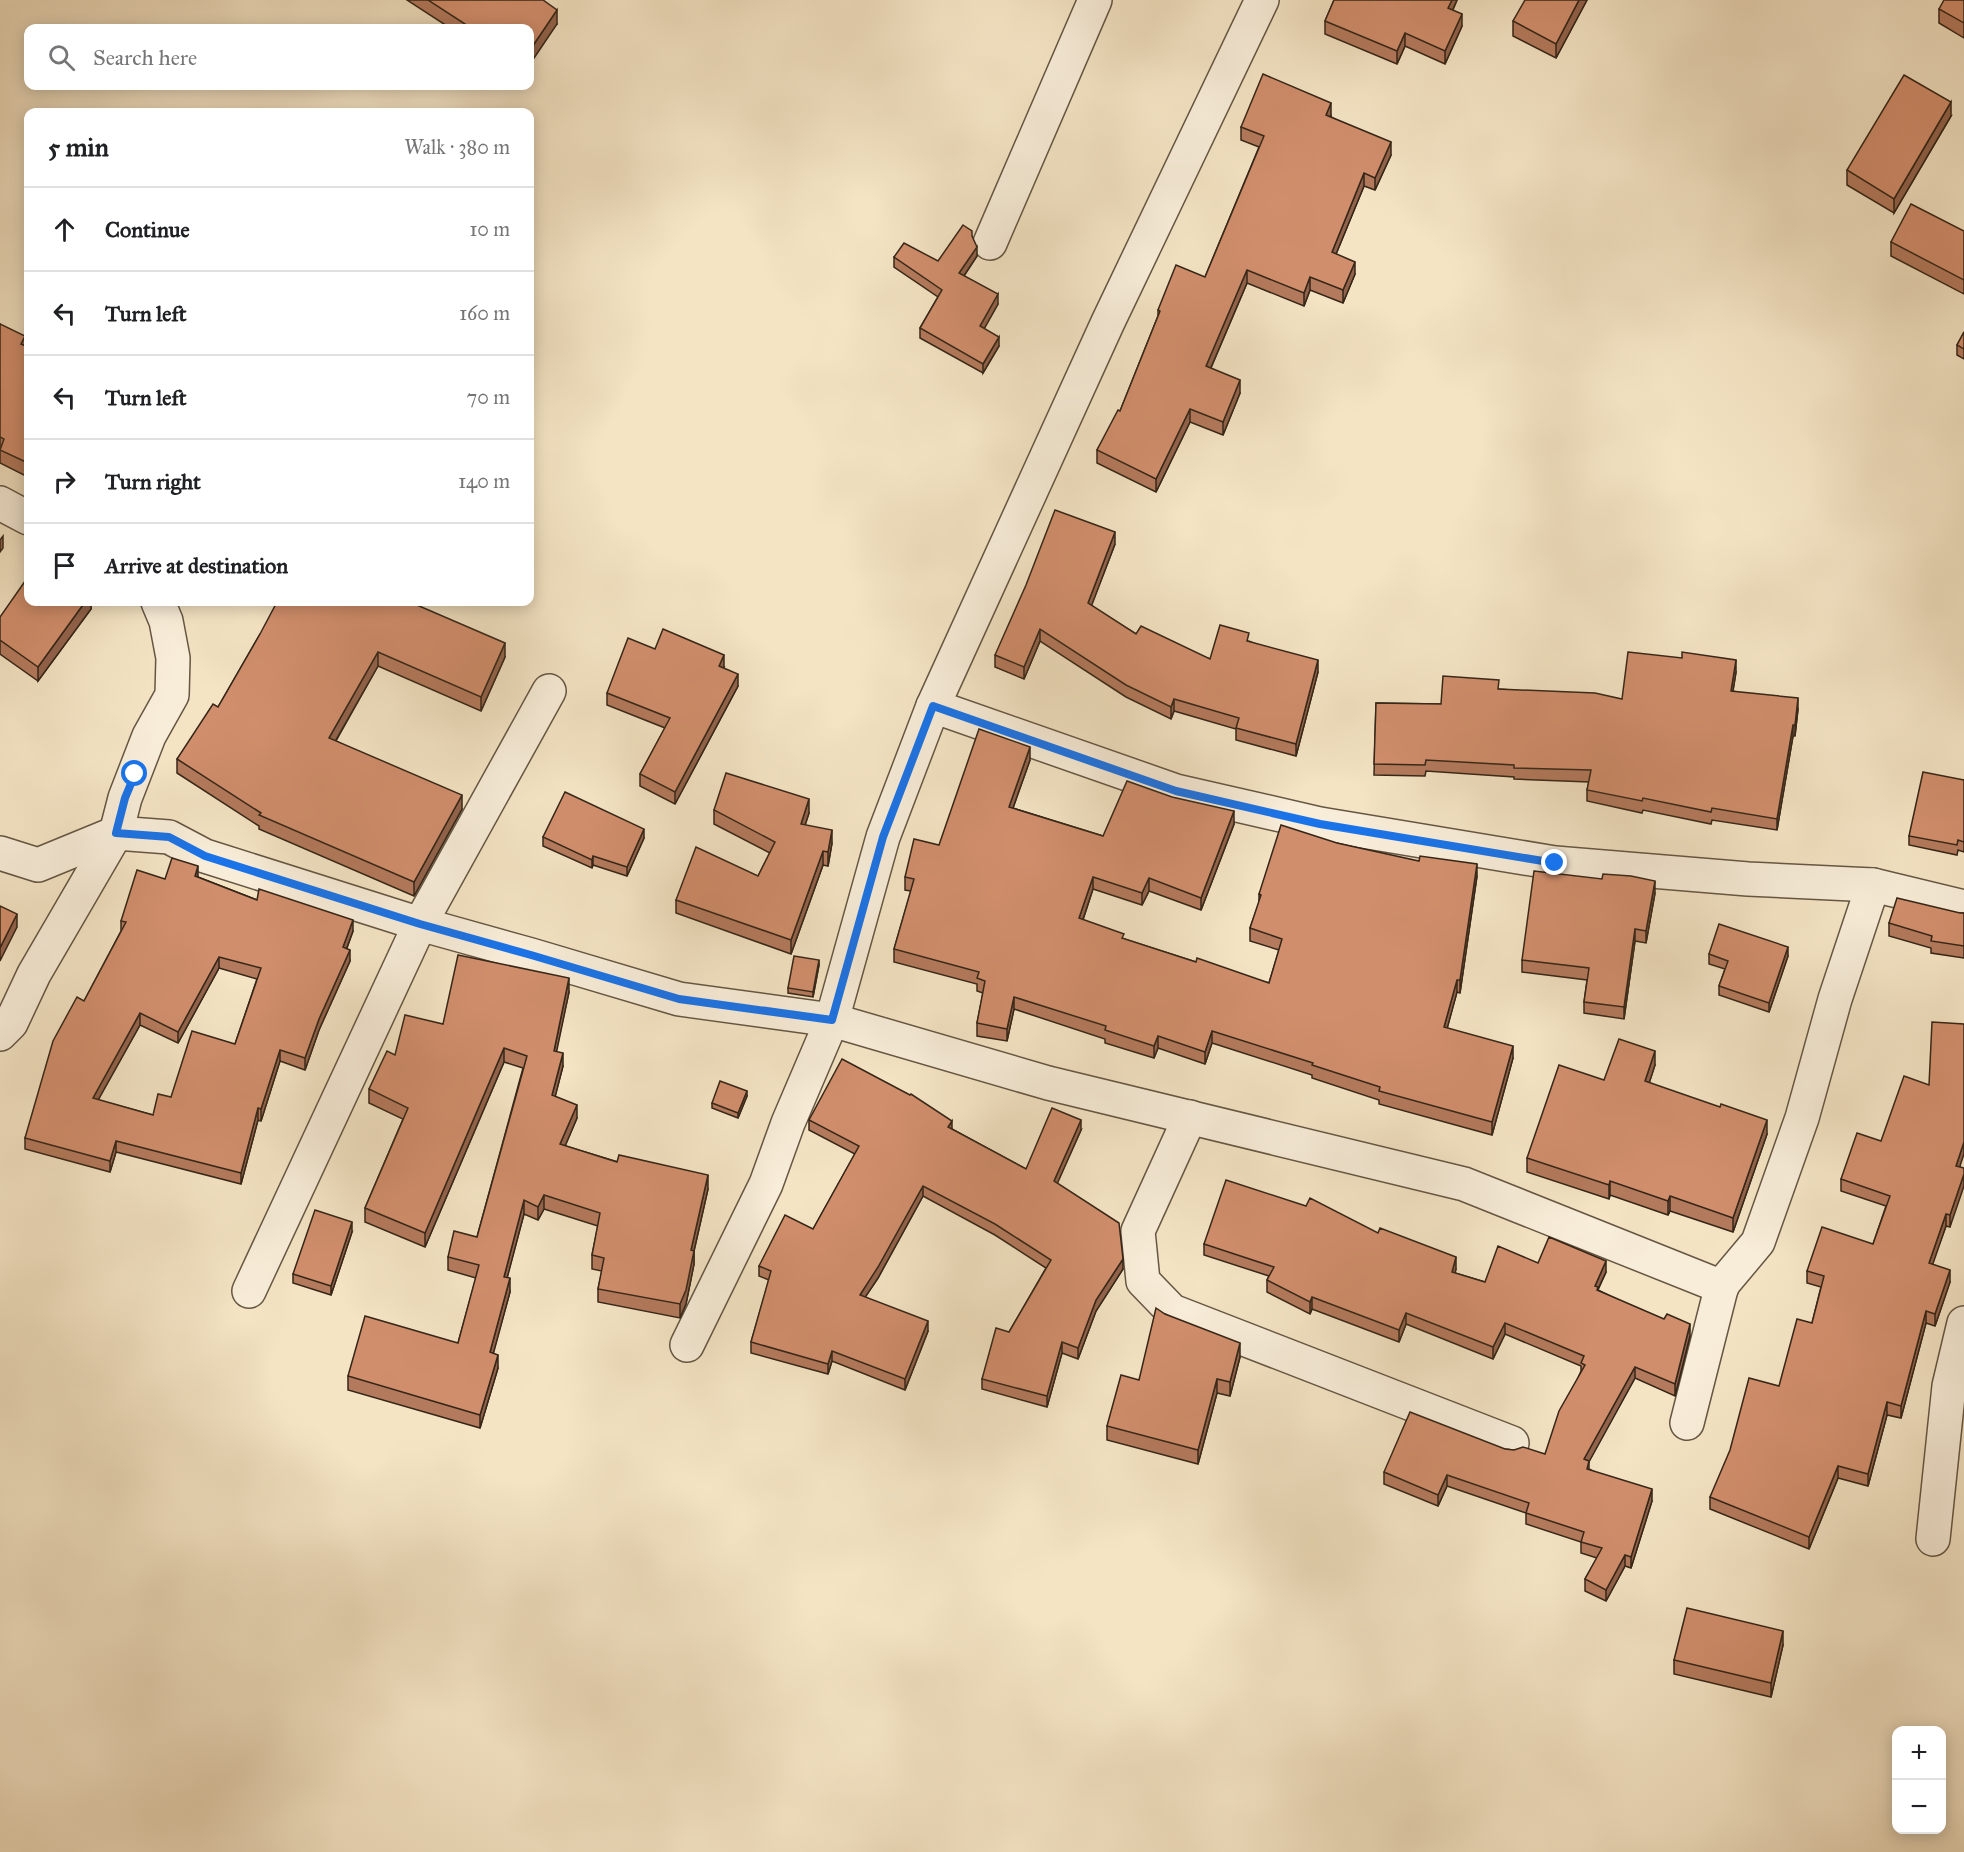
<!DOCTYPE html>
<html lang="en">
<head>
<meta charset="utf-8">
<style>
  body { margin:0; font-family:"IM FELL Great Primer",serif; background:#f2f2f2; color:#202124 }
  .controls { position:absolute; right:18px; bottom:18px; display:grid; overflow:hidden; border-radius:12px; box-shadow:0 3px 15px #0003 }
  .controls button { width:54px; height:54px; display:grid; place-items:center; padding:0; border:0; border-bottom:2px solid #e0e0e0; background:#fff; color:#202124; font:30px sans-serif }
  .stop { position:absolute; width:18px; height:18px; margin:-14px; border:4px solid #1a73e8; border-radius:50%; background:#fff }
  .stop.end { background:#1a73e8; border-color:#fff; box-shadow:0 2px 6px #0008 }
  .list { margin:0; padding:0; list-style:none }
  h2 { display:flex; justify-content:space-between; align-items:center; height:78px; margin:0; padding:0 24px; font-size:26px }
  h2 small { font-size:20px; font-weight:400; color:#757577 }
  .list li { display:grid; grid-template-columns:39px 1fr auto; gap:18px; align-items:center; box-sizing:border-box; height:84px; padding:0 24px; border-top:2px solid #e0e0e0 }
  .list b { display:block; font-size:22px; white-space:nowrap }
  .list em { font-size:20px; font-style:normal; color:#757577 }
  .icon { flex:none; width:33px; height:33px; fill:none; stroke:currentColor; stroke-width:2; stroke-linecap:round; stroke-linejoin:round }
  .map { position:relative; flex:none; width:1964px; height:1852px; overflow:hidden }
  .search { position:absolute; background:#fff; box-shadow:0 3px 15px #0003; left:24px; top:24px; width:510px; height:66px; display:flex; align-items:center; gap:15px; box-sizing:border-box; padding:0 21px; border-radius:12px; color:#757577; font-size:22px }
  .panel { position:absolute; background:#fff; box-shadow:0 3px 15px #0003; left:24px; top:108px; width:510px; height:498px; border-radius:12px }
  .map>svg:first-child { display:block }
</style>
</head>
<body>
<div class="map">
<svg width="1964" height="1852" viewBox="0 0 1964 1852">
  <rect width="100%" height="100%" fill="#f4e4c4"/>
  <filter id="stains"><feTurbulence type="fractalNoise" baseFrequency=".00333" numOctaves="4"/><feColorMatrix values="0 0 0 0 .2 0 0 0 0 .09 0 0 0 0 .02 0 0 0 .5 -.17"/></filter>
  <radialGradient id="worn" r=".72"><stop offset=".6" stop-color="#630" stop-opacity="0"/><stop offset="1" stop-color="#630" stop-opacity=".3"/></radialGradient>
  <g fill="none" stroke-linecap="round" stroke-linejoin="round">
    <g stroke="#655643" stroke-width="36">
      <g id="minor">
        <path d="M990,243L1095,0"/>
        <path d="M0,503L28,518"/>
        <path d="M933,706L1176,791L1320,824L1555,863L1748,879L1873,885L1964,907"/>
        <path d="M0,853L38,865L116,833L169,837L205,856L420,924L531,955L679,999L832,1020L1048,1083L1464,1184L1722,1287"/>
        <path d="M0,1034L11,1023L34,974L116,833L125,798L149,736L172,695L173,658L166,621L158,602"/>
        <path d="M1190,1117L1138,1231L1143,1281L1172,1311L1512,1443"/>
        <path d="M249,1291L420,924L549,691"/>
        <path d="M687,1345L766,1184L788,1123L832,1020L883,837L933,706L1108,322L1262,0"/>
        <path d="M1687,1423L1722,1285L1758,1242L1802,1118L1835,999L1873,885"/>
        <path d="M1933,1539L1949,1386L1964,1323"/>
      </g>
    </g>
    <use href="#minor" stroke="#f8edd9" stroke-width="33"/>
  </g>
  <g fill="#b47a5d" stroke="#352618" stroke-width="1.5" fill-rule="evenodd">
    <path d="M407,0H543L557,24L530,28H450Z"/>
    <path d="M1334,0H1457L1453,10L1462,26L1445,64L1405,46L1397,64L1325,34V21Z"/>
    <path d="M1587,0L1556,58L1513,36V21Z"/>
    <path d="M1964,0V38L1939,23V9Z"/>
    <path d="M1331,115V117L1391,155L1375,190L1364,186L1336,254L1355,274L1343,303L1310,290L1304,306L1247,283L1211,368L1240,393L1223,435L1190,422L1156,492L1097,463V450L1120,411L1158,316V310L1205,277L1259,147L1241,140V127Z"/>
    <path d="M1951,116L1894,213L1847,185V170Z"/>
    <path d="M1964,231V294L1891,256V242Z"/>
    <path d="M972,237L977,256L964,276L998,304L984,329L999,346L983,373L920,338V328L938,297L894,267V257L938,261Z"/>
    <path d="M0,324L25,346L28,347V477L0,463Z"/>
    <path d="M1964,332V359L1957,355V345Z"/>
    <path d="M1115,544L1091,606L1136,634L1210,659L1249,641L1318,672L1296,756L1236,740V729L1174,711L1171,719L1126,697L1040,641L1024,679L995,667V655Z"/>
    <path d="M91,602V609L38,681L0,654V617Z"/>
    <path d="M260,634L505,657L481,711L378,666L336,741L462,809L414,896L259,829V826L177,773V759L218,707Z"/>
    <path d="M655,649L724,667L723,668L738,686L675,804L640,786V774L665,728L607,705V693Z"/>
    <path d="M1736,672L1733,691L1798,709L1795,736H1793L1777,830L1712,820L1711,824L1643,810L1642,813L1587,801V790L1589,782L1514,779V777L1426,771L1425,776L1374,775L1376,703L1441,704L1499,689L1622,699Z"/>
    <path d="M1030,760L1013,808L1103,836L1234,824L1201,910L1149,891L1142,905L1093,889L1083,920L1124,939L1196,962L1269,983L1279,950L1250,941V928L1259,903V894L1337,843L1477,876L1460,993L1457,992L1447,1028L1513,1058L1492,1135L1379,1104V1100L1312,1078V1075L1212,1043L1205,1064L1158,1048L1154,1058L1105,1043V1039L1014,1009L1007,1041L977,1036V1023L983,993L977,991V984L894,962V949L911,891L905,890V877Z"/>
    <path d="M1964,780V852L1958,850L1957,855L1909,845V836Z"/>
    <path d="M714,810L809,813L805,825L832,843L828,866L823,865L791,954L676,913V900L758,876L770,853L714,824Z"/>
    <path d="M543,837L644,838L627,876L593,865L592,868L543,846Z"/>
    <path d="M198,877L257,900L353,931L347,948L350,961L319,1030L305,1070L280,1061L261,1121L258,1120L241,1184L116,1152L110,1172L25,1149V1138L84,1001L121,931V921L165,879ZM219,968L257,979L235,1044L171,1097L153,1115L98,1100L140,1025L178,1043Z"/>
    <path d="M1602,879L1655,893L1646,943L1635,941L1624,1019L1584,1013V1002L1587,980L1522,972V960Z"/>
    <path d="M1960,913H1964V958L1931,953V948L1889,936V923Z"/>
    <path d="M1709,954L1788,956L1769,1012L1719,995V986L1725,969L1709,964Z"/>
    <path d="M819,965L813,997L788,993V988Z"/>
    <path d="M569,992L556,1051L563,1066L555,1096L577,1118L565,1146L708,1189L694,1251V1264L686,1304L680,1318L598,1302V1289L602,1271L592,1269V1255L598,1226L544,1209L538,1220L524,1214L507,1277L510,1292L493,1353L498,1368L480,1428L348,1390V1376L458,1343L476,1278L448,1270V1257L477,1237L523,1068L504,1062L425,1247L365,1222V1208L403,1119L369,1103V1089L443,1024Z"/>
    <path d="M1655,1065L1649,1083L1767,1134L1733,1232L1670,1211L1668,1215L1610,1195L1609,1199L1527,1172V1158L1604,1080Z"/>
    <path d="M1929,1085L1960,1167L1950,1227L1946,1226L1932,1264L1950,1282L1935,1326L1926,1323L1901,1418L1887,1415L1868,1486L1838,1478L1809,1549L1710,1509V1497L1779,1386L1812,1323L1821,1287L1807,1283V1271L1873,1244L1886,1206L1841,1191V1179L1881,1141Z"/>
    <path d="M747,1096L738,1118L712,1108V1103Z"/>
    <path d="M809,1120L952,1129L1026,1169L1081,1130L1057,1183L1123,1269L1096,1311L1078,1359L1062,1353L1047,1407L982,1389V1379L1046,1268L995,1235L923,1196L878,1278L865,1297L928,1331L905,1390L832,1361L828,1374L751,1353V1342L769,1280L759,1276V1266L813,1229L855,1154L809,1130Z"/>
    <path d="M352,1232L331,1295L293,1283V1274Z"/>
    <path d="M1378,1233L1456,1269L1455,1273L1485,1282L1538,1263L1606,1272L1598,1290L1690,1336L1675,1396L1635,1378L1589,1461V1469L1652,1501L1631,1568L1625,1566L1606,1601L1585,1591V1579L1597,1558L1581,1553V1542L1526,1524V1513L1447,1486L1438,1506L1384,1484V1472L1505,1449L1545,1454L1581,1371V1366L1505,1334L1493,1359L1406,1324L1399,1342L1312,1309L1310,1314L1267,1292V1280L1269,1276L1204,1255V1244Z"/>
    <path d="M1165,1314L1240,1357L1230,1396L1217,1393L1198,1464L1107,1440V1426L1139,1380Z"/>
    <path d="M1783,1645L1771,1697L1674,1674V1660Z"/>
  </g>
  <g fill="#92634c" stroke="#352618" stroke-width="1.5">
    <path d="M1452,0H1457L1448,20V8Z"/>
    <path d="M1579,0H1587L1556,58V44Z"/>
    <path d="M557,10V24L530,64V50Z"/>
    <path d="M1462,14V26L1445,64V51Z"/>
    <path d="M1405,33V46L1397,64V51Z"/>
    <path d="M1951,102V116L1894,213V199Z"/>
    <path d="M1331,103V115L1326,128V115Z"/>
    <path d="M1391,142V155L1375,190V178Z"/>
    <path d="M1364,173V186L1332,264V252Z"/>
    <path d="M977,247V256L959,283V273Z"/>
    <path d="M1355,262V274L1343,303V290Z"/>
    <path d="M1247,270V283L1206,379V366Z"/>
    <path d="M1310,277V290L1304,306V293Z"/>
    <path d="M998,294V304L980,336V326Z"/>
    <path d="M25,336V349L21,344Z"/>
    <path d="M999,337V346L983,373V364Z"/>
    <path d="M1240,380V393L1223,435V422Z"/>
    <path d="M1190,409V422L1156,492V479Z"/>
    <path d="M1115,532V544L1088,615V603Z"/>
    <path d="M3,536V548L0,552V540Z"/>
    <path d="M85,602H91V609L38,681V667Z"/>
    <path d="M1040,629V641L1024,679V667Z"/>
    <path d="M505,643V657L481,711V697Z"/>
    <path d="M378,652V666L329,752V738Z"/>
    <path d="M724,655V667L719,678V666Z"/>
    <path d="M1318,660V672L1296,756V744Z"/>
    <path d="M1736,660V672L1731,703V691Z"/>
    <path d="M738,674V686L675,804V792Z"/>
    <path d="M1798,698V709L1795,736V725Z"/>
    <path d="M1174,699V711L1171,719V707Z"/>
    <path d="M1793,725V736L1777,830V819Z"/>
    <path d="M1030,747V760L1009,819V807Z"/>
    <path d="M462,795V809L414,896V882Z"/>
    <path d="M809,799V813L801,838V824Z"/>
    <path d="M1234,811V824L1201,910V898Z"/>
    <path d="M644,829V838L627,876V867Z"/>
    <path d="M832,830V843L828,866V852Z"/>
    <path d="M823,851V865L791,954V940Z"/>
    <path d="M593,856V865L592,868V860Z"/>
    <path d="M1477,864V876L1460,993V980Z"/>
    <path d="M198,866V877L195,876Z"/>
    <path d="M1093,877V889L1079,931V918Z"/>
    <path d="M1149,878V891L1142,905V893Z"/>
    <path d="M1655,881V893L1646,943V931Z"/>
    <path d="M17,914V927L0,961V948Z"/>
    <path d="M353,920V931L343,958V947Z"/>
    <path d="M1635,929V941L1624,1019V1007Z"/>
    <path d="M1788,947V956L1769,1012V1003Z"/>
    <path d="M350,950V961L319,1030L305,1070V1058L319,1019Z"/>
    <path d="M219,957V968L178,1043V1032Z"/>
    <path d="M819,960V965L813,997V992Z"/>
    <path d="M569,978V992L554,1064V1051Z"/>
    <path d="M1457,980V992L1444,1040V1027Z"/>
    <path d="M1014,997V1009L1007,1041V1029Z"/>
    <path d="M140,1013V1025L93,1109V1098Z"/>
    <path d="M1212,1031V1043L1205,1064V1052Z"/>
    <path d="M1158,1036V1048L1154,1058V1046Z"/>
    <path d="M1513,1046V1058L1492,1135V1122Z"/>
    <path d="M504,1048V1062L425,1247V1233Z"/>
    <path d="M280,1050V1061L261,1121V1109Z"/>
    <path d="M1655,1051V1065L1645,1096V1081Z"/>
    <path d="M563,1053V1066L552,1109V1095Z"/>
    <path d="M747,1091V1096L738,1118V1113Z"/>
    <path d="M577,1105V1118L560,1158V1144Z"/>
    <path d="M258,1108V1120L241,1184V1173Z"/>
    <path d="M1081,1120V1130L1054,1191V1181Z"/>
    <path d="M1767,1120V1134L1733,1232V1218Z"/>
    <path d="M952,1121V1132L948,1127Z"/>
    <path d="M116,1141V1152L110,1172V1161Z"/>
    <path d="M1964,1142V1154L1956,1178V1166Z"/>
    <path d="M1964,1174V1186L1950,1227V1215Z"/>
    <path d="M708,1175V1189L691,1264V1250Z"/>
    <path d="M1610,1181V1195L1609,1199V1185Z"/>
    <path d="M923,1186V1196L878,1278L860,1305V1295Z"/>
    <path d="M544,1195V1209L538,1220V1207Z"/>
    <path d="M1670,1196V1211L1668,1215V1201Z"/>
    <path d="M524,1200V1214L504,1290V1277Z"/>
    <path d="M1946,1214V1226L1929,1275V1263Z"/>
    <path d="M352,1222V1232L331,1295V1286Z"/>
    <path d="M694,1251V1264L686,1304L680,1318V1304Z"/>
    <path d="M1456,1257V1269L1452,1283V1272Z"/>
    <path d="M1123,1259V1269L1096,1311L1078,1359V1348L1096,1300Z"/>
    <path d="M1606,1261V1272L1598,1289V1299L1595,1286Z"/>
    <path d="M1950,1270V1282L1935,1326V1314Z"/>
    <path d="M510,1278V1292L490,1366V1352Z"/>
    <path d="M1312,1297V1309L1310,1314V1302Z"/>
    <path d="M1926,1311V1323L1901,1418V1406Z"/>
    <path d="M1406,1313V1324L1399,1342V1330Z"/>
    <path d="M928,1321V1331L905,1390V1379Z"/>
    <path d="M1505,1323V1334L1493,1359V1347Z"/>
    <path d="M1690,1324V1336L1675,1396V1384Z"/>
    <path d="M1062,1342V1353L1047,1407V1396Z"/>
    <path d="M1240,1343V1357L1230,1396V1382Z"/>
    <path d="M832,1351V1361L828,1374V1364Z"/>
    <path d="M498,1355V1368L480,1428V1415Z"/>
    <path d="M1635,1367V1378L1584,1471V1459Z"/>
    <path d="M1217,1379V1393L1198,1464V1450Z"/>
    <path d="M1887,1402V1415L1868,1486V1474Z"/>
    <path d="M1838,1466V1478L1809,1549V1537Z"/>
    <path d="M1447,1475V1486L1438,1506V1495Z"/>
    <path d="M1652,1489V1501L1631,1568V1557Z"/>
    <path d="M1625,1555V1566L1606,1601V1590Z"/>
    <path d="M1783,1631V1645L1771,1697V1683Z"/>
  </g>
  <g fill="#d18e6c" stroke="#352618" stroke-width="1.5" fill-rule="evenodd">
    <path d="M428,0H543L557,10L530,50V28H471Z"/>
    <path d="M1334,0H1452L1448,8L1462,14L1445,51L1405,33L1397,51L1325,21Z"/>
    <path d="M1525,0H1579L1556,44L1513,21Z"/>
    <path d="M1944,0H1964V23L1939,9Z"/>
    <path d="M1263,74L1331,103L1326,115L1391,142L1375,178L1364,173L1332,252L1355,262L1343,290L1310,277L1304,293L1247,270L1206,366L1240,380L1223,422L1190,409L1156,479L1097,450L1118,410L1120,411L1160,311L1158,310L1176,265L1205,277L1264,136L1241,127Z"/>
    <path d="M1904,75L1951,102L1894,199L1847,170Z"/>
    <path d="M1911,204L1964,231V280L1891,242Z"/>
    <path d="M963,225L972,231V236L977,247L959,273L998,294L980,326L999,337L983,364L920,328L942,290L894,257L904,243L938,261Z"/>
    <path d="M0,324L25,336L21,344L28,347V463L0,450L4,439L0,437Z"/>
    <path d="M1964,332V349L1957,345Z"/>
    <path d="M1055,510L1115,532L1088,603L1136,634L1141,626L1210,659L1220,625L1249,633L1247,641L1318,660L1296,744L1236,728L1239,718L1174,699L1171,707L1126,685L1040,629L1024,667L995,655L1026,585Z"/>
    <path d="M28,577V602H85L38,667L0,640V617Z"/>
    <path d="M277,602H410L505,643L481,697L378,652L329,738L462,795L414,882L259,815L261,813L177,759L213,704L218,707L260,634Z"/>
    <path d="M663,629L724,655L719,666L738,674L675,792L640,774L670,718L607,693L628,638L655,649Z"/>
    <path d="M1628,652L1682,658V652L1736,660L1731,691L1798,698L1795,725H1793L1777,819L1712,808L1711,812L1643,798L1642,801L1587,790L1591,770L1514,768V765L1426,760L1425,765L1374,764L1376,703L1441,704L1443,676L1499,680L1498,689L1595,693L1622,699Z"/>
    <path d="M979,729L1030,747L1009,807L1103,836L1127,781L1172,797L1234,811L1201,898L1149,878L1142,893L1093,877L1079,918L1124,934L1122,938L1196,962L1197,958L1269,983L1282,939L1250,928L1261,895L1259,894L1281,825L1337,843L1419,861L1420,856L1477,864L1460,980H1457L1444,1027L1513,1046L1492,1122L1379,1091L1380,1087L1312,1065L1313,1063L1212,1031L1205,1052L1158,1036L1154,1046L1105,1030L1106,1026L1014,997L1007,1029L977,1023L985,981L977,978L979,972L894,949L914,879L905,877L914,839L939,845Z"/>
    <path d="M1923,772L1964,780V842L1958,840L1957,845L1909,836Z"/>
    <path d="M726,773L809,799L801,824L832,830L828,852L823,851L791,940L676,900L696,847L758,876L775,842L714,810Z"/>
    <path d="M565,792L644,829L627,867L593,856L592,860L543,837Z"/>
    <path d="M172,858L198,866L195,876L257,900L259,889L353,920L343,947L350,950L319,1019L305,1058L280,1050L261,1109L258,1108L241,1173L116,1141L110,1161L25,1138L53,1041L77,997L84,1001L126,922L121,921L137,870L165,879ZM219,957L261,968L235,1044L192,1031L171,1097L158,1094L153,1115L93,1098L140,1013L178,1032Z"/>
    <path d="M1534,871L1602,879L1603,874L1631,876L1655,881L1646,931L1635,929L1624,1007L1584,1002L1589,968L1522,960Z"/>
    <path d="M1897,898L1960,913H1964V946L1931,941L1932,936L1889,923Z"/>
    <path d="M0,906L17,914L0,948Z"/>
    <path d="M1719,924L1788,947L1769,1003L1719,986L1728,961L1709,954Z"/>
    <path d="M458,955L569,978L554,1051L563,1053L552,1095L577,1105L560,1144L617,1162L619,1155L708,1175L691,1250L694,1251L686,1290L680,1304L598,1289L604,1258L592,1255L600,1213L544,1195L538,1207L524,1200L504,1277L510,1278L490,1352L498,1355L480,1415L348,1376L365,1316L458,1343L479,1265L448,1257L454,1231L477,1237L527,1056L504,1048L425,1233L365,1208L408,1108L369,1089L387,1051L395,1055L405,1015L443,1024Z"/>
    <path d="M794,956L819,960L813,992L788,988Z"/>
    <path d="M1932,1022L1964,1024V1142L1956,1166L1964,1168V1174L1950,1215L1946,1214L1929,1263L1950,1270L1935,1314L1926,1311L1901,1406L1887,1402L1868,1474L1838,1466L1809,1537L1710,1497L1730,1450L1749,1378L1779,1386L1797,1319L1812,1323L1824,1276L1807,1271L1822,1227L1873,1244L1890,1196L1841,1179L1857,1133L1881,1141L1904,1076L1929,1085Z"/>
    <path d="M1619,1039L1655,1051L1645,1081L1720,1107L1721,1104L1767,1120L1733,1218L1670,1196L1668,1201L1610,1181L1609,1185L1527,1158L1559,1065L1604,1080Z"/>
    <path d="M842,1059L910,1095L911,1094L952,1121L948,1127L1026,1169L1052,1108L1081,1120L1054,1181L1119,1223L1123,1259L1096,1300L1078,1348L1062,1342L1047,1396L982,1379L996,1328L1009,1332L1051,1260L995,1224L923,1186L878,1267L860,1295L928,1321L905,1379L832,1351L828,1364L751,1342L771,1271L759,1266L785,1215L813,1229L859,1146L809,1120Z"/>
    <path d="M720,1081L747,1091L738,1113L712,1103Z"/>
    <path d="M1226,1180L1306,1206L1310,1198L1378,1233L1380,1228L1456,1257L1452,1272L1485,1282L1498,1246L1538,1263L1549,1237L1606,1261L1595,1286L1598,1287L1597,1290L1664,1319L1667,1314L1690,1324L1675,1384L1635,1367L1584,1459L1589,1461L1587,1469L1652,1489L1631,1557L1625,1555L1606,1590L1585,1579L1602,1548L1581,1542L1584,1532L1526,1513L1529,1503L1447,1475L1438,1495L1384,1472L1410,1412L1505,1449L1514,1450L1523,1447L1545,1454L1559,1411L1585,1365L1581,1363L1584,1356L1505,1323L1493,1347L1406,1313L1399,1330L1312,1297L1310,1302L1267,1280L1274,1267L1204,1244Z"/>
    <path d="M315,1210L352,1222L331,1286L293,1274Z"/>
    <path d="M1156,1308L1165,1314L1240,1343L1230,1382L1217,1379L1198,1450L1107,1426L1121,1375L1139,1380Z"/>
    <path d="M1687,1608L1783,1631L1771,1683L1674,1660Z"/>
  </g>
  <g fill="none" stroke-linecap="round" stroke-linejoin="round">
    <path stroke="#1a73e8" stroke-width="8" d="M135,774L125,798L116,833L169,837L205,856L420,924L531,955L679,999L832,1020L883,837L933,706L1176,791L1320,824L1555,863"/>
  </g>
  <rect width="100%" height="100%" filter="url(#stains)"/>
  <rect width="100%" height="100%" fill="url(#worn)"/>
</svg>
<div class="controls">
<button>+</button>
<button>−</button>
</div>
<div class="stop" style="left:135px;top:774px"></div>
<div class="stop end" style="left:1555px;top:863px"></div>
<div class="search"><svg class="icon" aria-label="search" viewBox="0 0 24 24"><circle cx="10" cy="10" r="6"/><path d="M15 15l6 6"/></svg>Search here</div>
<section class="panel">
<h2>5 min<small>Walk · 380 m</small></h2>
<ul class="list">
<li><svg class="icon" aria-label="ahead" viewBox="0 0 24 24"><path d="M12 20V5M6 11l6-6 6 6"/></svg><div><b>Continue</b></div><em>10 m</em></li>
<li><svg class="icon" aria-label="left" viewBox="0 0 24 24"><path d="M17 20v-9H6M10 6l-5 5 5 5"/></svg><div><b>Turn left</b></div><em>160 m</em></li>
<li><svg class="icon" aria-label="left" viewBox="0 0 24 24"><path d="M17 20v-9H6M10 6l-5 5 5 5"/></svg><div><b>Turn left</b></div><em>70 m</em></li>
<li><svg class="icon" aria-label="right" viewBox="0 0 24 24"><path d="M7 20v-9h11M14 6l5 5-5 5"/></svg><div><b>Turn right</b></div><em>140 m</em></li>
<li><svg class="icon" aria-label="arrive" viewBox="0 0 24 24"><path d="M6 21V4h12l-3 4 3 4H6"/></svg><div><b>Arrive at destination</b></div></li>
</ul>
</section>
</div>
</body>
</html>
